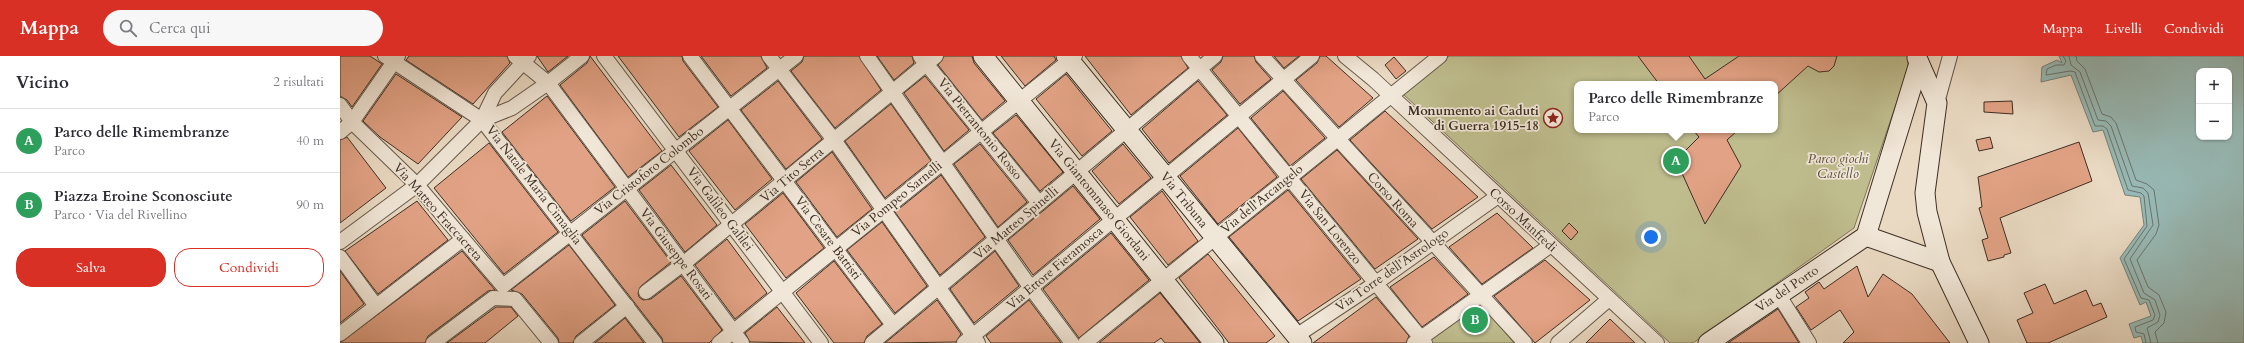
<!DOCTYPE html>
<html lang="it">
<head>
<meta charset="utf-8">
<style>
  body { margin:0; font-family:Cardo,serif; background:#f7f7f7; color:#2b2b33 }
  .controls { position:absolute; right:12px; top:12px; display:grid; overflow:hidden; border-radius:8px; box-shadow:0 1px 3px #0004 }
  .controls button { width:36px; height:36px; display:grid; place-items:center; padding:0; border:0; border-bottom:1px solid #e1e1e2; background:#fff; color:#2b2b33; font:20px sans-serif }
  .you { position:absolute; left:1311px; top:181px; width:14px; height:14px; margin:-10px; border:3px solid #fff; border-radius:50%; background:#1a73e8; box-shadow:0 0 0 6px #1a73e833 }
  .badge { display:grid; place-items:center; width:26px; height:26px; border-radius:50%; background:#d93025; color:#fff; font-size:13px; font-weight:700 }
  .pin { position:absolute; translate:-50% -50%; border:2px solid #fff; box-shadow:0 1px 4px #0006 }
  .popup { position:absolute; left:1234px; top:25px; width:204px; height:52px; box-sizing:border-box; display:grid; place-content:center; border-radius:8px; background:#fff; filter:drop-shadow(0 1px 3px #0005); font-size:13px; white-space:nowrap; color:#7c7c81 }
  .popup b { font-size:15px; color:#2b2b33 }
  .popup::after { content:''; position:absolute; left:50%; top:100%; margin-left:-8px; border:8px solid transparent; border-top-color:#fff }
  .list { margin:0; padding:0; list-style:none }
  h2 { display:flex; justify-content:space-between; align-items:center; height:52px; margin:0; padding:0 16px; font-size:17px }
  h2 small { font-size:13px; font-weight:400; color:#7c7c81 }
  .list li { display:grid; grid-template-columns:26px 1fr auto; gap:12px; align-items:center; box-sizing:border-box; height:64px; padding:0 16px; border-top:1px solid #e1e1e2 }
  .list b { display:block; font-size:15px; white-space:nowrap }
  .list p { margin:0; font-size:13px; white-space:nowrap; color:#7c7c81 }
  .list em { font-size:13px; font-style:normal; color:#7c7c81 }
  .actions { display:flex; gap:8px; padding:12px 16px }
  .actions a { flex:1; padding:9px 0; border:1px solid #d93025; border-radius:16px; text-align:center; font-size:14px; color:#d93025 }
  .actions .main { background:#d93025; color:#fff }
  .icon { flex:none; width:22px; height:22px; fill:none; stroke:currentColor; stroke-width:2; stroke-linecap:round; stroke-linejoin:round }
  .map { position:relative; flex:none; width:1904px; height:287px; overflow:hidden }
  header { display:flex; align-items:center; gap:24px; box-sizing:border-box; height:56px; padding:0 20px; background:#d93025; color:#fff }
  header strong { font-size:19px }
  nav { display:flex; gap:22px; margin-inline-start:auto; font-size:14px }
  .search { width:280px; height:36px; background:#f7f7f7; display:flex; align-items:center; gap:10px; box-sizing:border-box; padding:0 14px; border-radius:22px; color:#7c7c81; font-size:15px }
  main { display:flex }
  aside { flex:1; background:#fff }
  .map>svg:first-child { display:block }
</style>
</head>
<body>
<header>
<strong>Mappa</strong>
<div class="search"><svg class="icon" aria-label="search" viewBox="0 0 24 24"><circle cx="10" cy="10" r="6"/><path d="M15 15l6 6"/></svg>Cerca qui</div>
<nav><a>Mappa</a><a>Livelli</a><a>Condividi</a></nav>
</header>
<main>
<aside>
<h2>Vicino<small>2 risultati</small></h2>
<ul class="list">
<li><span class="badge" style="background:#2e9e5b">A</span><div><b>Parco delle Rimembranze</b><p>Parco</p></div><em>40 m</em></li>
<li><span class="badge" style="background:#2e9e5b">B</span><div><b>Piazza Eroine Sconosciute</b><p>Parco · Via del Rivellino</p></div><em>90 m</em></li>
</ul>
<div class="actions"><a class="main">Salva</a><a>Condividi</a></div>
</aside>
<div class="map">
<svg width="1904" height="287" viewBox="0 0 1904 287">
  <rect width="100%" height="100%" fill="#eadac3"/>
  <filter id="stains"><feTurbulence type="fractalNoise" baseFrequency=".005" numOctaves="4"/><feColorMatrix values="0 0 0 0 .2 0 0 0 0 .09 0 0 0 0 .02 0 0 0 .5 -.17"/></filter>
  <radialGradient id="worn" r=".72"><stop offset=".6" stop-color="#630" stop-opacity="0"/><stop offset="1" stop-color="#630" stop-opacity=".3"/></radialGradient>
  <g fill="#bfbd8e" stroke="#7e7659" fill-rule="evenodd">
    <path d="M1109,0H1568V13L1514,172L1353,287H1330L1063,38ZM1237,28H1435V74H1237Z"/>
    <path d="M1140,246L1174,287H1092L1088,283Z"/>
  </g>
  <path fill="#98bab6" stroke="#74827c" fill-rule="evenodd" d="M1719,0H1904V287H1803L1801,280L1794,282L1789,268L1811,260L1806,246L1800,249L1780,202L1804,169L1800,141L1785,139L1763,74L1753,76L1731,19L1701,26L1702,11L1717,4L1722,7ZM1859,15H1889V81H1859Z"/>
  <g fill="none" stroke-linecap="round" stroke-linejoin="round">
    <g stroke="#6a746d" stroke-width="1">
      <path d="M1723,0L1726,5L1724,9H1716L1707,13L1706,19L1730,15L1735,16L1755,70H1763L1767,73L1788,134L1801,137L1804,140L1807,170L1784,203L1801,242L1809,244L1815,259L1813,264L1795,271L1796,276L1804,278L1806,287"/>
      <path d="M1729,0L1731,9L1740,16L1758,64L1766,65L1771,70L1792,130L1803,132L1808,137L1813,169L1790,203L1804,237L1815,244L1820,259L1818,266L1807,272L1811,287"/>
      <path d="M1736,0L1737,5L1745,13L1762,58L1771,61L1776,67L1796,124L1807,128L1814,134L1819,169L1816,178L1797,204L1808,231L1819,239L1826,256L1824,267L1815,276L1818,287"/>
    </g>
  </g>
  <g fill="#e2a285" stroke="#3d2f24">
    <path d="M0,0H30L42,8L12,51L7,44L0,40Z"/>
    <path d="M69,0H167L170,7L133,48L66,4Z"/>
    <path d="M197,0H228L208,16Z"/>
    <path d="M250,0L322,95L288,121L220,29L247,7Z"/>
    <path d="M278,0H342L343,5L378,51L339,81Z"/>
    <path d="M361,0H421L427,12L391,40Z"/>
    <path d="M464,0H519L541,34L495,72L451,15L462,6Z"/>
    <path d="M537,0H572L574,7L554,24Z"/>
    <path d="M604,0H632L634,7L665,45L642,64L598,9Z"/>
    <path d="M661,0H714L716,4L685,30Z"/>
    <path d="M745,0H841L848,12L791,59Z"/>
    <path d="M883,0H914L916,6L931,23L900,48L872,14L881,6Z"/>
    <path d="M934,0H959L944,12Z"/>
    <path d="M980,0H986L1033,42L999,71L956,24L977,7Z"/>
    <path d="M1298,0H1349L1365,23L1399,0H1497L1494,10L1489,15L1479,16L1468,10L1435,40V28H1319Z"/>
    <path d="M1054,1L1066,15L1056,23L1045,9Z"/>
    <path d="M56,18L122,61L78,108L40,81L23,65Z"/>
    <path d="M726,18L772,75L742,100L696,43Z"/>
    <path d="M585,20L629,74L604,95L564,37Z"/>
    <path d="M438,25L482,83L446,113L401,54Z"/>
    <path d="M858,25L887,59L829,107L802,73Z"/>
    <path d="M943,35L985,82L950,110L911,62Z"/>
    <path d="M207,40L275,131L231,165L162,76Z"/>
    <path d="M1672,45L1673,58L1644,56V46Z"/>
    <path d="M551,48L591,105L545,142L505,85Z"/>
    <path d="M1045,55L1138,141L1092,173L1010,84Z"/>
    <path d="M676,59L723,116L700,135L653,77Z"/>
    <path d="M388,64L432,123L395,154L349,95Z"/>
    <path d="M898,72L937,121L878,168L840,120Z"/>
    <path d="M1353,74H1398L1387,84L1401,110L1365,168L1336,104L1359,81Z"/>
    <path d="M7,81L46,132L0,167V84Z"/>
    <path d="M1650,81L1653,92L1639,95L1636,84Z"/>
    <path d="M1739,86L1752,125L1660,162L1671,197L1664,199V201L1648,205L1642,184L1648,182L1639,152L1642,151L1638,121Z"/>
    <path d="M149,87L218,176L164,218L94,132Z"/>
    <path d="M640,88L687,146L658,171L614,108Z"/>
    <path d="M783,88L811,122L779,148L752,115Z"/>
    <path d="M997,94L1078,183L1035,213L961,123Z"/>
    <path d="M492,96L532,153L497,181L456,126Z"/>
    <path d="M331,109L377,169L345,196L299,134Z"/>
    <path d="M601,119L645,181L600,219L555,156Z"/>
    <path d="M733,130L760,163L693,219L668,184Z"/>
    <path d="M948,134L1021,223L958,265L889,181Z"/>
    <path d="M822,135L858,185L828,209L790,161Z"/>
    <path d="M443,137L484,192L446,222L405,168Z"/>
    <path d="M77,145L108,184L38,238L5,195Z"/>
    <path d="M285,145L331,206L301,230L298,237L299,241L303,244L311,243L341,220L382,274L369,287H323L322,282L242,179Z"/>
    <path d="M1157,157L1193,192L1142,228L1109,191Z"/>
    <path d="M542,166L587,230L555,257L507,194Z"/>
    <path d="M1229,167L1238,176L1231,184L1222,175Z"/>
    <path d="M771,177L809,224L739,282L703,233Z"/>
    <path d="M387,183L427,237L395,263L355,209Z"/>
    <path d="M229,189L275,249L236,280L233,287H219L218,282L182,238L171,234Z"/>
    <path d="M122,195L155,234L148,235L88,280L85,287H0Z"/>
    <path d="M655,195L679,230L634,267L610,233Z"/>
    <path d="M868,198L935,280L926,287H889L839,222Z"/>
    <path d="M1094,201L1128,238L1082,271L1050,231Z"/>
    <path d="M1205,204L1250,244L1195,287L1154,240Z"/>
    <path d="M494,205L542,268L527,280L524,287H494L456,237Z"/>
    <path d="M1517,210L1528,241L1543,218L1572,238L1610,287H1503L1514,276L1500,254L1471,274L1456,251L1469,242L1465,236L1479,226L1484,233Z"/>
    <path d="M0,215L24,248L0,267Z"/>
    <path d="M1705,228L1714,248L1746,234L1753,250L1761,247L1767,261L1708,287H1687L1677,264L1693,257L1684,237Z"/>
    <path d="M820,237L860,287H825L821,282L814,287H759Z"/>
    <path d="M1036,241L1069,280L1066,287H973Z"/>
    <path d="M597,244L621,278L616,286L545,287Z"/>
    <path d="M689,244L721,287H651L646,280Z"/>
    <path d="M156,251H171L178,260L145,287H107Z"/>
    <path d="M437,251L465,287L410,286L405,277Z"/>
    <path d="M1438,253L1459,287H1388Z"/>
    <path d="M285,262L304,287H255Z"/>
    <path d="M1270,263L1295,287H1246Z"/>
  </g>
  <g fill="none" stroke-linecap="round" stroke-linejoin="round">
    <g stroke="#685a4c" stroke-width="16">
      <g id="street">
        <path d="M45,0L142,64L315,287"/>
        <path d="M175,0L208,27L402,287"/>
        <path d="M264,0L481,287"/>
        <path d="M350,0L553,269"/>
        <path d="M429,0L494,84L638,287"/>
        <path d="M527,0L691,232L732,287"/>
        <path d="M580,0L699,147"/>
        <path d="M849,0L1085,287"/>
        <path d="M922,0L1185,287"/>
        <path d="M1005,0L1033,23L1317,287"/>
        <path d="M1597,47L1610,0"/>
        <path d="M0,49L12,66L77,129L163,230L456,0"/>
        <path d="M142,64L172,52L208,27L242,0"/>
        <path d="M0,76L12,66L58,0"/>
        <path d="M0,186L77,129L142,64L155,37L189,0"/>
        <path d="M0,201L36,250"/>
        <path d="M306,236L343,208L596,0"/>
        <path d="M1438,238L1469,287"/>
        <path d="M0,278L123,183"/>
        <path d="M956,280L1036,227L1158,140"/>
        <path d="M93,287L153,242L175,243L211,287"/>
        <path d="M241,287L287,250"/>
        <path d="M379,287L735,0"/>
        <path d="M532,287L875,0"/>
        <path d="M624,287L972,0"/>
        <path d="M745,287L1100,0"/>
        <path d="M1074,287L1211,189"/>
        <path d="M1218,287L1269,243"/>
      </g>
    </g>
    <g stroke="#3d2f24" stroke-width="21">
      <g id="secondary">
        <path d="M643,0L874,287"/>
        <path d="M726,0L962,287"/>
        <path d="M1577,2L1597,47L1585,137L1587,156L1600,206L1639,287"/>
        <path d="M1526,180L1600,206"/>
        <path d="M1368,287L1526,180L1579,7"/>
      </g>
    </g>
    <use href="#street" stroke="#f1e7d8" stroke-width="14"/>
    <use href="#secondary" stroke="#f1e7d8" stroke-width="19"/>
  </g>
  <defs>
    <g id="sight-ring" transform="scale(1)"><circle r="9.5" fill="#f1e7d8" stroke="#8f2418" stroke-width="1.5"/><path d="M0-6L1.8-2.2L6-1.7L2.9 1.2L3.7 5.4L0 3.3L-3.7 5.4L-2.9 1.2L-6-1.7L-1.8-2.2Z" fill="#8f2418"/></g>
  </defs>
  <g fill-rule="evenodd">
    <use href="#sight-ring" x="1213" y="62"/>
  </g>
  <g text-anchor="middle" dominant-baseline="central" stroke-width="3.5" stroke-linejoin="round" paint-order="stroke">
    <g font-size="13" font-weight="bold" fill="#3d2f24" stroke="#f1e7d8" text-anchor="end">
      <text x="1199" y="55">Monumento ai Caduti<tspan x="1199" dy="15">di Guerra 1915-18</tspan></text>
    </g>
    <g font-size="13" fill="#3d2f24" stroke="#f1e7d8">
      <text transform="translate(640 73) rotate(51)">Via Pietrantonio Rosso</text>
      <text transform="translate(309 115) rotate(-38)">Via Cristoforo Colombo</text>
      <text transform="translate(452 119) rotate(-40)">Via Tito Serra</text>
      <text transform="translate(194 129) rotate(52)">Via Natale Maria Cimaglia</text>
      <text transform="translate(557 143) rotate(-39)">Via Pompeo Sarnelli</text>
      <text transform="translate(922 143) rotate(-39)">Via dell'Arcangelo</text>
      <text transform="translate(759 144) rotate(51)">Via Giantommaso Giordani</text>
      <text transform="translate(844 144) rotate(51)">Via Tribuna</text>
      <text transform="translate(1053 144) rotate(48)">Corso Roma</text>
      <text transform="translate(380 153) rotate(53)">Via Galileo Galilei</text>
      <text transform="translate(98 156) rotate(48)">Via Matteo Fraccacreta</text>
      <text transform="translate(1183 164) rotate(43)">Corso Manfredi</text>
      <text transform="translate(676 167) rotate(-40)">Via Matteo Spinelli</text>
      <text transform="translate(990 171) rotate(51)">Via San Lorenzo</text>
      <text transform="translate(488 182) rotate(53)">Via Cesare Battisti</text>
      <text transform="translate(336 198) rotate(53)">Via Giuseppe Rosati</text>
      <text transform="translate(715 212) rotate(-40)">Via Ettore Fieramosca</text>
      <text transform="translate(1052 214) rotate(-35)">Via Torre dell'Astrologo</text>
      <text transform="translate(1447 233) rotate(-34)">Via del Porto</text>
    </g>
    <g font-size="13" font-style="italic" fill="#574b39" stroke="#f1e7d8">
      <text x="1498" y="103">Parco giochi<tspan x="1498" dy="15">Castello</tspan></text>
    </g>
  </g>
  <rect width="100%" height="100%" filter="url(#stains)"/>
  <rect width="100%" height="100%" fill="url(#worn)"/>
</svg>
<div class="controls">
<button>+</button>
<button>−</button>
</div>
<div class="you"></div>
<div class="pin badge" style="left:1336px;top:105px;background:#2e9e5b">A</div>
<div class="popup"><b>Parco delle Rimembranze</b>Parco</div>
<div class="pin badge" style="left:1135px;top:264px;background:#2e9e5b">B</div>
</div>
</main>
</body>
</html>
